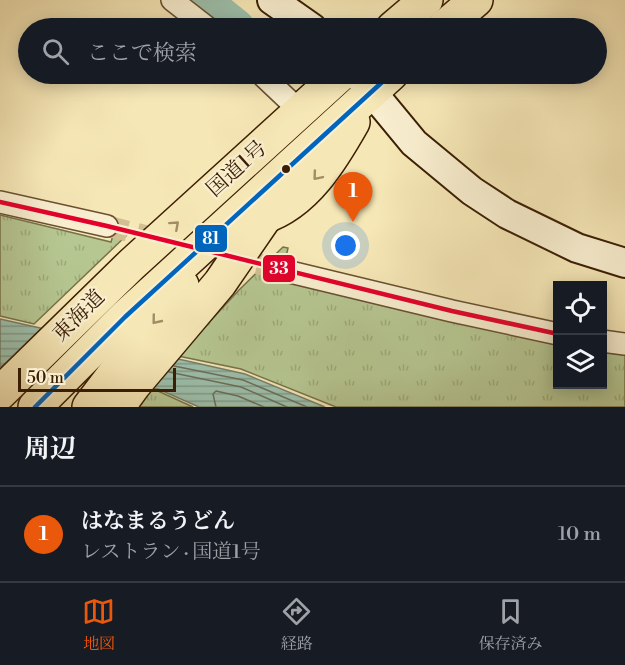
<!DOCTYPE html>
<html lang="ja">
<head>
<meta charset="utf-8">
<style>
  body { margin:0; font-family:"Libre Bodoni","Noto Serif JP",serif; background:#20242c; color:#f1f3f6 }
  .controls { position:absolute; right:18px; bottom:18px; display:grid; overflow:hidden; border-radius:0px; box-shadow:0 3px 15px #0003 }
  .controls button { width:54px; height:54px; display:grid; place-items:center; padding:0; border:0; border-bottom:2px solid #363941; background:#171b24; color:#f1f3f6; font:30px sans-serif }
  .scale { position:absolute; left:18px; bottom:15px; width:158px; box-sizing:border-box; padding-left:6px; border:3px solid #3b1e03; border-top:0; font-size:16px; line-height:21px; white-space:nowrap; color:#3b1e03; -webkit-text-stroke:4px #f9efd0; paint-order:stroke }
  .you { position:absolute; left:346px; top:246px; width:21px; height:21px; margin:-15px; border:4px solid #fff; border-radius:50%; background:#1a73e8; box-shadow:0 0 0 9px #1a73e833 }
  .badge { display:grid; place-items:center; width:39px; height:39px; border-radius:50%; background:#ea580c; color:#fff; font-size:20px; font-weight:700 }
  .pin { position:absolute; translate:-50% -50px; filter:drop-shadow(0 2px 3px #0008) }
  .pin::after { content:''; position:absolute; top:32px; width:21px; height:18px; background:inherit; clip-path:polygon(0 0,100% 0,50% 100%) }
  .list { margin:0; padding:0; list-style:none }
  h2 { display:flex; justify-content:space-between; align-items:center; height:78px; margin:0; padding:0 24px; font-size:26px }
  h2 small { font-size:20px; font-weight:400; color:#9ea1a6 }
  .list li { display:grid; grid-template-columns:39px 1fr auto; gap:18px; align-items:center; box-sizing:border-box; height:96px; padding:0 24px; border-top:2px solid #363941 }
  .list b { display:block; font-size:22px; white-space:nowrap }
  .list p { margin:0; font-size:20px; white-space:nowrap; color:#9ea1a6 }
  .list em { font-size:20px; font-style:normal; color:#9ea1a6 }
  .icon { flex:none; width:33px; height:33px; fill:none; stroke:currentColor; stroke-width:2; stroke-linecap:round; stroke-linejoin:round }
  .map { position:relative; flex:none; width:625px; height:407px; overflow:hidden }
  .search { position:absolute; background:#171b24; box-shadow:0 3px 15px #0003; left:18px; right:18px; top:18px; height:66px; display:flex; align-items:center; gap:15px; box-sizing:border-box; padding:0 21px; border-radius:33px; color:#9ea1a6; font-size:22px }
  .sheet { height:174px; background:#171b24 }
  nav { display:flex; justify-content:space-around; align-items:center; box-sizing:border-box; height:84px; border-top:2px solid #363941; background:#171b24; font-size:16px; color:#9ea1a6 }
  nav a { display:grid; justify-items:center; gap:3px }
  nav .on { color:#ea580c }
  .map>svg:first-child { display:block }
</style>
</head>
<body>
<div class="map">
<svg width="625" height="407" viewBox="0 0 625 407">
  <defs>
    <pattern id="grass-tufts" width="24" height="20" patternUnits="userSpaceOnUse" patternTransform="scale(1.5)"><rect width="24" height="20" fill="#b6c792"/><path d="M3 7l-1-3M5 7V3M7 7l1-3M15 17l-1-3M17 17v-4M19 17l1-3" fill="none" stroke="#9daa7c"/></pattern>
    <pattern id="water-rules" width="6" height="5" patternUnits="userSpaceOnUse" patternTransform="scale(1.5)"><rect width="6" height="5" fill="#9dc0ac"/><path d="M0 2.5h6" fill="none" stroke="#819b8a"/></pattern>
  </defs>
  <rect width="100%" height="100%" fill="#f6e7b6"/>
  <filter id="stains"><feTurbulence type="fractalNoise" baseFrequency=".00333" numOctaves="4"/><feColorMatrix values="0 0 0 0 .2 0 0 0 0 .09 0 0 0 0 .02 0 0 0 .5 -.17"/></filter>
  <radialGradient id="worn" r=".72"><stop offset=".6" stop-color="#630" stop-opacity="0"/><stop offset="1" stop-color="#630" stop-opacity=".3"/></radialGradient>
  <g fill="url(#grass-tufts)" stroke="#78724a" stroke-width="1.5">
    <path d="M0,215L111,242L117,222L127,235L34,324L0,316Z"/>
    <path d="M283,247L288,248L286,257H282L276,280L557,343L558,384H602L603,352L625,355V407H336L241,369L178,356L239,290Z"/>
    <path d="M150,390L158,391L193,407H137Z"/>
  </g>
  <path fill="url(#water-rules)" stroke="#767f68" stroke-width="1.5" d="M0,319L245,374L325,407H199L158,389L79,382L0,366Z"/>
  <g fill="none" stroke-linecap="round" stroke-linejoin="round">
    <g stroke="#6c6f58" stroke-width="1.5">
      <path d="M174,366L243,380L307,407"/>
      <path d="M169,372L241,387L287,407"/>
      <path d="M216,407L213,394L216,391L238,396L264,407"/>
    </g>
    <path stroke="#9dc0ac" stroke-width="38" d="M201,0L236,28"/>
    <path stroke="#d1bf92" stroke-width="21" stroke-dasharray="21 10" stroke-linecap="butt" d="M107,226L286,271"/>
    <g stroke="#6a5030" stroke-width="24">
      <g id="street">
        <path d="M172,0L208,28"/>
        <path d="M261,74L300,111"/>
        <path d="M0,202L107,226"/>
        <path d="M286,271L452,311L558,334"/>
        <path d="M602,341L625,344"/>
      </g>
    </g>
    <g stroke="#3b1e03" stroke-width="32">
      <g id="secondary">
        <path d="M272,0L312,28"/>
        <path d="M357,74L414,143L472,191L507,214L577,248L625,263"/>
      </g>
    </g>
    <g stroke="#3b1e03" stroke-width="36">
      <g id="highway">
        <path d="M393,28L426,0"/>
        <path d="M443,28L476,0"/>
        <path d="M263,217C306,203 332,159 353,122"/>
        <path d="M0,393L132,264L341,74"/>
        <path d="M35,407L125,317L391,74"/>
        <path d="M89,407L182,285"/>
        <path d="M118,407L134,385L220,283L266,216L278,186"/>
      </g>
    </g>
    <use href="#street" stroke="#f9efd0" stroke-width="21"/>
    <use href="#secondary" stroke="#f9efd0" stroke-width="28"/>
    <use href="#highway" stroke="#f6e7b6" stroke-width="33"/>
    <g stroke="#f9efd0" stroke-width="9">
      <path id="bus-1" d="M0,202L107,226L452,311L558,334"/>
    </g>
    <g stroke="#f9efd0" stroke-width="9">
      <path id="bus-2" d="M35,407L125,317L391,74"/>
    </g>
    <use href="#bus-1" stroke="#e4002b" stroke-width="4.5"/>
    <use href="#bus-2" stroke="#0065bd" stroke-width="4.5"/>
  </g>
  <defs><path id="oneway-chevron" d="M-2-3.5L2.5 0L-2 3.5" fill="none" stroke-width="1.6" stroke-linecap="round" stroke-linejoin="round" transform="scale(1.5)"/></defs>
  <g stroke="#a28d65">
    <use href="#oneway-chevron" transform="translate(317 176) rotate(130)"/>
    <use href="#oneway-chevron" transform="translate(175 225) rotate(-42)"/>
    <use href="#oneway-chevron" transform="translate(156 320) rotate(129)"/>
  </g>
  <circle fill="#3b1e03" stroke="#f9efd0" stroke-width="2" cx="286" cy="169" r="5"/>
  <g text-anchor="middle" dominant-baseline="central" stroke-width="4.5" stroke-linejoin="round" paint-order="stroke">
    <g font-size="21" fill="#3b1e03" stroke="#f9efd0">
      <text transform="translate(237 169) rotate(-42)">国道1号</text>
      <text transform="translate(79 316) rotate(-45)">東海道</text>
    </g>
  </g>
  <g stroke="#f9efd0" stroke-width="2">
    <rect x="194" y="224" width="34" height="29" rx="6" fill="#0065bd"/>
    <rect x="262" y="254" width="34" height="29" rx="6" fill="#e4002b"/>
  </g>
  <g font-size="16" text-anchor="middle" font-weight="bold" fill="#fff">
    <text x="211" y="244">81</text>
    <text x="279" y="274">33</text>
  </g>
  <rect width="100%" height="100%" filter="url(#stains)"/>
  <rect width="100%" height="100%" fill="url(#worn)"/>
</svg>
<div class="controls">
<button><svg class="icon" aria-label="locate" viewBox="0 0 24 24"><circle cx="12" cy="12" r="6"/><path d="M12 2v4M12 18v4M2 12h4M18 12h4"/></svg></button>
<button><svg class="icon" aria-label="layers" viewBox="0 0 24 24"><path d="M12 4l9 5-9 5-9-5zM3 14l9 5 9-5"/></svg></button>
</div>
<div class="scale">50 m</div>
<div class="you"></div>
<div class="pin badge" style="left:353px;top:222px">1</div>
<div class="search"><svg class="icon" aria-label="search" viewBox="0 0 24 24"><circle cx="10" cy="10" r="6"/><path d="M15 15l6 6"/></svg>ここで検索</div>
</div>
<section class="sheet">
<h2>周辺<small></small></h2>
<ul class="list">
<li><span class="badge">1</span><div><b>はなまるうどん</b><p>レストラン · 国道1号</p></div><em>10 m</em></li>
</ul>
</section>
<nav>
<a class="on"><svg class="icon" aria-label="map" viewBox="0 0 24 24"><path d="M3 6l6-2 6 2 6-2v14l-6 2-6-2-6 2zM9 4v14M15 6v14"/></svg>地図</a>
<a><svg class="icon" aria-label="directions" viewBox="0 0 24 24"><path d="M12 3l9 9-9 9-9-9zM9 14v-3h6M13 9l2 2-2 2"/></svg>経路</a>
<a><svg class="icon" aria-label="saved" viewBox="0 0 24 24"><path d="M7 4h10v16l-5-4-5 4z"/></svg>保存済み</a>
</nav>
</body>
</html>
